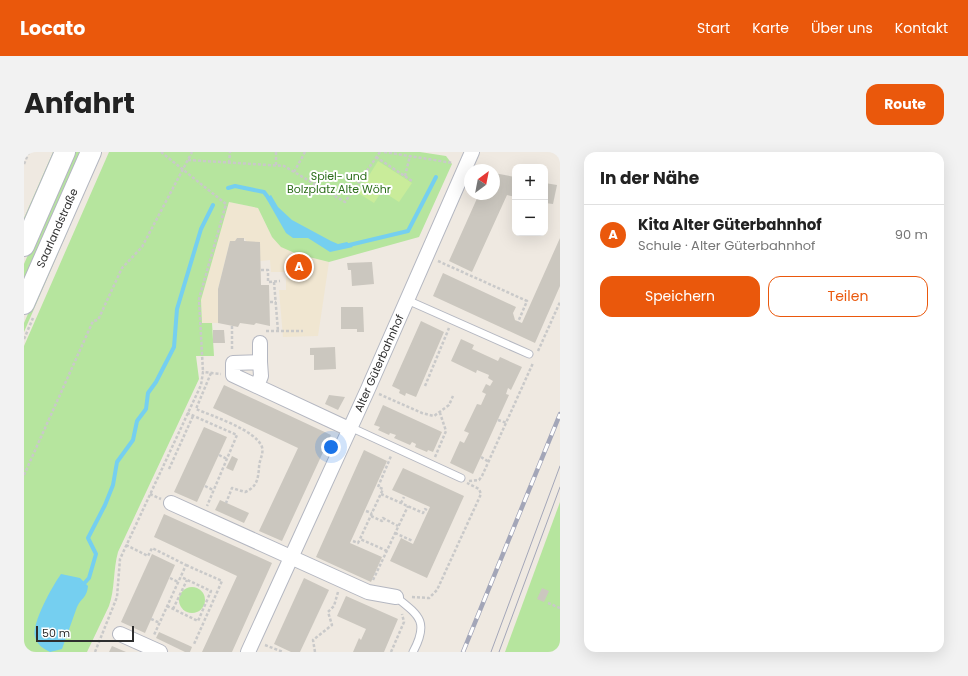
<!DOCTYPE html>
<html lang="de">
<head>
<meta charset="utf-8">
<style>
  body { margin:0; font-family:Poppins,sans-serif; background:#f2f2f2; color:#222 }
  .controls { position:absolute; right:12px; top:12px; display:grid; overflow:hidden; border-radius:8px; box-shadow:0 4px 16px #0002 }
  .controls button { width:36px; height:36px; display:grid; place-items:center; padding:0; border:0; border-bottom:1px solid #e0e0e0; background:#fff; color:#222; font:20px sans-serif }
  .compass { position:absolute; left:440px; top:12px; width:36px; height:36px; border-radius:50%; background:#fff; box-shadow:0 4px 16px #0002; rotate:32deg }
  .scale { position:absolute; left:12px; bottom:10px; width:98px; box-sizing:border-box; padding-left:4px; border:2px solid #2e2e2e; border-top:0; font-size:11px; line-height:14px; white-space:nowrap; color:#2e2e2e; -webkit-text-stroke:3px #fff; paint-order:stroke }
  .you { position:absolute; left:307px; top:295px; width:14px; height:14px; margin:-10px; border:3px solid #fff; border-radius:50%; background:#1a73e8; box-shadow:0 0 0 6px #1a73e833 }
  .badge { display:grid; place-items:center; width:26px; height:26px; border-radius:50%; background:#ea580c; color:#fff; font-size:13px; font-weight:700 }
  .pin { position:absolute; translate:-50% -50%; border:2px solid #fff; box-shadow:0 1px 4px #0006 }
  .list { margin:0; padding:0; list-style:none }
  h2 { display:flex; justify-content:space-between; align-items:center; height:52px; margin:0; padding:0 16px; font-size:17px }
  h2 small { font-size:13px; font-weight:400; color:#767676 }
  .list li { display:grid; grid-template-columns:26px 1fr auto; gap:12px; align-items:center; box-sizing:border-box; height:60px; padding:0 16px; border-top:1px solid #e0e0e0 }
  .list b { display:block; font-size:15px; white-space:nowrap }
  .list p { margin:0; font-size:13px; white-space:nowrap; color:#767676 }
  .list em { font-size:13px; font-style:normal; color:#767676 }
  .actions { display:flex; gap:8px; padding:12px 16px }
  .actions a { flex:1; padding:9px 0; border:1px solid #ea580c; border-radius:12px; text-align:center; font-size:14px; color:#ea580c }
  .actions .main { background:#ea580c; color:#fff }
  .map { position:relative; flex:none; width:536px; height:500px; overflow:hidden; border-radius:12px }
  header { display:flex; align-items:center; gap:24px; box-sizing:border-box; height:56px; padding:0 20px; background:#ea580c; color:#fff }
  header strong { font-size:19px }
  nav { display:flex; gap:22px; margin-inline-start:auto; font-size:14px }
  .intro { display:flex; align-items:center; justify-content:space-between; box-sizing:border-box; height:96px; padding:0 24px }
  h1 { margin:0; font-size:28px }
  .button { padding:10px 18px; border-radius:12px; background:#ea580c; color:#fff; font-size:14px; font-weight:700 }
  main { display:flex; gap:24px; padding:0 24px }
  aside { flex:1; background:#fff; border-radius:12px; box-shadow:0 4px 16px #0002 }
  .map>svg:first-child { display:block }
</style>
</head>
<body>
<header>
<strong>Locato</strong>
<nav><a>Start</a><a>Karte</a><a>Über uns</a><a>Kontakt</a></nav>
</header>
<div class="intro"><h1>Anfahrt</h1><a class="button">Route</a></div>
<main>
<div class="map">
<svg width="536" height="500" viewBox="0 0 536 500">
  <rect width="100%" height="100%" fill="#efe9e1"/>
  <path fill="#f0e6d1" d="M205,50L234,56L248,85L273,102L305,110L294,184L259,185L255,138H262V120H247L246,108L236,109L220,86H213L211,89H206L194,137V171H178L177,148Z"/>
  <g fill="#b6e59e">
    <path d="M29,0H34L0,77V66Z"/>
    <path d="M49,0H60L0,136V112Z"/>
    <path d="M75,0H78L0,180V171Z"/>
    <path d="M85,0H396L422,4L428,12L395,85L305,110L273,102L257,95L248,85L234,56L205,50L177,148L178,171H188L190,204H172L175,227L94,400C89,418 91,438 85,454L63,500H0V194Z"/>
    <path d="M536,350V500H481Z"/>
    <circle cx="168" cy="448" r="13"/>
  </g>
  <path fill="#c9ec9a" d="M354,9L388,31L375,50L358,39L350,51L334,41Z"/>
  <g fill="#75cff0">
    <path d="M247,43L254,55L268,68L307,89L314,92L323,90L329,95L306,100L284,86H269L262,81L242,46Z"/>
    <path d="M37,422L56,426L64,434C63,446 57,446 53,455C48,469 43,483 38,497L26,500C20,497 13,493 11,485C7,472 29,433 37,422Z"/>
  </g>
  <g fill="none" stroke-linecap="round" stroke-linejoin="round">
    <g stroke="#75cff0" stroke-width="4">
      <path d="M204,36L211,34L240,40L246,48"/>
      <path d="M321,94L384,79L412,25"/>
      <path d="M57,435L65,426L72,402L64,386L81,353L89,333L93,310L109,288L113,269L122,257L124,241L132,230L150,195L153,157L177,77L189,53"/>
    </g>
  </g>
  <g fill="#cbc7bf">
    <path d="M470,21L491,25V45L483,43L448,120L425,109L455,42H470Z"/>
    <path d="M521,31L533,33L529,52L521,51Z"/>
    <path d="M213,86H220V89L236,90L237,133H245L246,174L232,171L230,173L216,171L214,175L194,171V137L206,89H211Z"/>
    <path d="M536,86V134L511,191L409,144L419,121L492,155L489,161L491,168L498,171Z"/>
    <path d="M348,110L350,132L328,134L327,118H324L323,111Z"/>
    <path d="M317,155H339L340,180H333V177H317Z"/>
    <path d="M397,169L420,180L392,245L382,241L381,244L375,241L376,238L368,234Z"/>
    <path d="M189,178H200L201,191H189Z"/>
    <path d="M437,187L450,193L448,197L474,209L476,205L498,215L487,238L484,236L482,242L485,243L449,322L426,311L436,289L440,291L445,281L440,279L453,252L457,253L462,242L458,240L462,232L466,234L469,229L464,226L465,223L453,218L452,221L427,209Z"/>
    <path d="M311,195L312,217L290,218V203H286V196Z"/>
    <path d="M200,233L307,283L258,389L235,379L274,296L189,256Z"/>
    <path d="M305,243L321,245L314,258L301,252Z"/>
    <path d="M359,253L418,280L409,300L404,298L403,300L391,295L392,292L388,290L386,293L370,286L372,283L366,281L365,283L354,278L356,275L350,273Z"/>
    <path d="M180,275L203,285L173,350L150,340Z"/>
    <path d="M340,298L363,309L326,391L358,405L347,430L292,405Z"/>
    <path d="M208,304L214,307L209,319L202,316Z"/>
    <path d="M379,316L440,344L403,426L366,409L377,386L389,392L406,355L368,338Z"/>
    <path d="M196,348L225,361L220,371L191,358Z"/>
    <path d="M140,362L248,411L208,500H178L213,424L130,385Z"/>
    <path d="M128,402L151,413L121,481L97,470Z"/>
    <path d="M280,426L305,438L276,500H267L250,492Z"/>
    <path d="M518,436L525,439L520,450L513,447Z"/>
    <path d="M322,444L374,467L360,500H329L335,486L337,488L342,477L313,464Z"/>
    <path d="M135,480L166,494L168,495L166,500H161L132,486Z"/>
    <path d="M88,494L102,500H85Z"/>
  </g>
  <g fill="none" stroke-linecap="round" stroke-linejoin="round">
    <g stroke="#b4b7c1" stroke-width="9">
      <g id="service">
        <path d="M383,148L505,202"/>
        <path d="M326,275L437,326"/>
        <path d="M372,445C396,464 405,470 389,500"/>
      </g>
    </g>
    <g stroke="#b4b7c1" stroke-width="16">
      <g id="minor">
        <path d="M236,191V210"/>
        <path d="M233,234L237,224L236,210L209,211V223L325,277"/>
        <path d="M147,351L344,440L372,445"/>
        <path d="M96,482L136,500"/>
        <path d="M224,500L344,237L448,0"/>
      </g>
    </g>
    <g stroke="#b4b7c1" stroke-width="22">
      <g id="secondary">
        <path d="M0,94L41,0"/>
        <path d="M0,152L67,0"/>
      </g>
    </g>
    <g stroke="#c9c9c9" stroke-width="2.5" stroke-dasharray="3 2" stroke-linecap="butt">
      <path d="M137,0L202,52L175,147L179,220"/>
      <path d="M252,0V13"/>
      <path d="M360,0L429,11"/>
      <path d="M352,5L388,29"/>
      <path d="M164,8L260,14L321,50L356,0"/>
      <path d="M205,11L206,0"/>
      <path d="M0,12L5,0"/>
      <path d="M270,20L281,0"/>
      <path d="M381,24L386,4"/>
      <path d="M414,109L503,149L494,170"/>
      <path d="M237,118H244V130L256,129"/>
      <path d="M250,130L254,179"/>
      <path d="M246,150H252"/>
      <path d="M208,174V199"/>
      <path d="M242,179H279"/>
      <path d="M0,187L9,166"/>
      <path d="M514,199L536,150"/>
      <path d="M187,221L172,257C188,264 232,278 238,295C240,302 235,308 235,316C234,327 233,335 221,340L208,336L202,351"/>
      <path d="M401,234L425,176"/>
      <path d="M355,242L398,261L410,264L425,253L429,244"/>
      <path d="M163,261L213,283L183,354"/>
      <path d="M474,268L483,271"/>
      <path d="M195,303L203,307"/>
      <path d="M411,305L422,279L416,261"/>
      <path d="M457,305L465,310"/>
      <path d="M145,317L169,264"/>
      <path d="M0,323L69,169L74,168L98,116L118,95L168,0"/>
      <path d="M445,329L455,328L458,324L509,211"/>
      <path d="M181,334L189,338"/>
      <path d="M126,342L137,347"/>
      <path d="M357,342L399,361L401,357L403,358"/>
      <path d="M377,351L380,345"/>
      <path d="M342,359L348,361"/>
      <path d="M347,364L358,369L359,366L374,374"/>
      <path d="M371,381L389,389"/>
      <path d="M329,389L334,391L336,387"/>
      <path d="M102,393L124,404L128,396L162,413L130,483"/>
      <path d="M363,399L336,387L359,337L354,335L367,304"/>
      <path d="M162,413L198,429L170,492"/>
      <path d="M146,426L154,430"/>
      <path d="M349,428L384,354"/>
      <path d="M388,445L405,446L413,438L457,342L455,337L443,331"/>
      <path d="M524,451L536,456"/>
      <path d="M143,454L174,469L187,439L157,425"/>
      <path d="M149,457L163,428"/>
      <path d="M127,467L136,471"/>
      <path d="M241,493L259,500"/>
      <path d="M71,500L93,445L96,407L177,233L179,220L197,222"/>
      <path d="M291,500L289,488L308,473L304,460L310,454L314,440"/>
      <path d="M367,500L380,470L378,462"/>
    </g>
    <use href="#service" stroke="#fff" stroke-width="7"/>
    <use href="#minor" stroke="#fff" stroke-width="14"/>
    <use href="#secondary" stroke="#fff" stroke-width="20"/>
    <g stroke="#a3a6b8" stroke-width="1">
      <path d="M467,500L536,314"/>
      <path d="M475,500L536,335"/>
    </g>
    <g stroke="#a3a6b8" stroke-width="4.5">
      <path id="rail" d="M439,500L536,262"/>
    </g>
    <use href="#rail" stroke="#fff" stroke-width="3" stroke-dasharray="9" stroke-linecap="butt"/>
  </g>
  <g text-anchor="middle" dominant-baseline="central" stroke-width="4" stroke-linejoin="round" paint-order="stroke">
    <g font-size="11" fill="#2c6e1b" stroke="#fff">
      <text x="315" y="24">Spiel- und<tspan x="315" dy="13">Bolzplatz Alte Wöhr</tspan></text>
    </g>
    <g font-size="11" fill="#2e2e2e" stroke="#fff">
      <text transform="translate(33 76) rotate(-66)">Saarlandstraße</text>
      <text transform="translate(355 211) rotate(-66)">Alter Güterbahnhof</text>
    </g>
  </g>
</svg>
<div class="controls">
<button>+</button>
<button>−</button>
</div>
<svg class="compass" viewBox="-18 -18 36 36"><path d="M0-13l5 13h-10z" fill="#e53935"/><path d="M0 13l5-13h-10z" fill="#767676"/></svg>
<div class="scale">50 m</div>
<div class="you"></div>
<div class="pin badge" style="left:275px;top:115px">A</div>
</div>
<aside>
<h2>In der Nähe<small></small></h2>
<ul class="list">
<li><span class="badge">A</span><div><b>Kita Alter Güterbahnhof</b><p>Schule · Alter Güterbahnhof</p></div><em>90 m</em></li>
</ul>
<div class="actions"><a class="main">Speichern</a><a>Teilen</a></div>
</aside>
</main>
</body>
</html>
